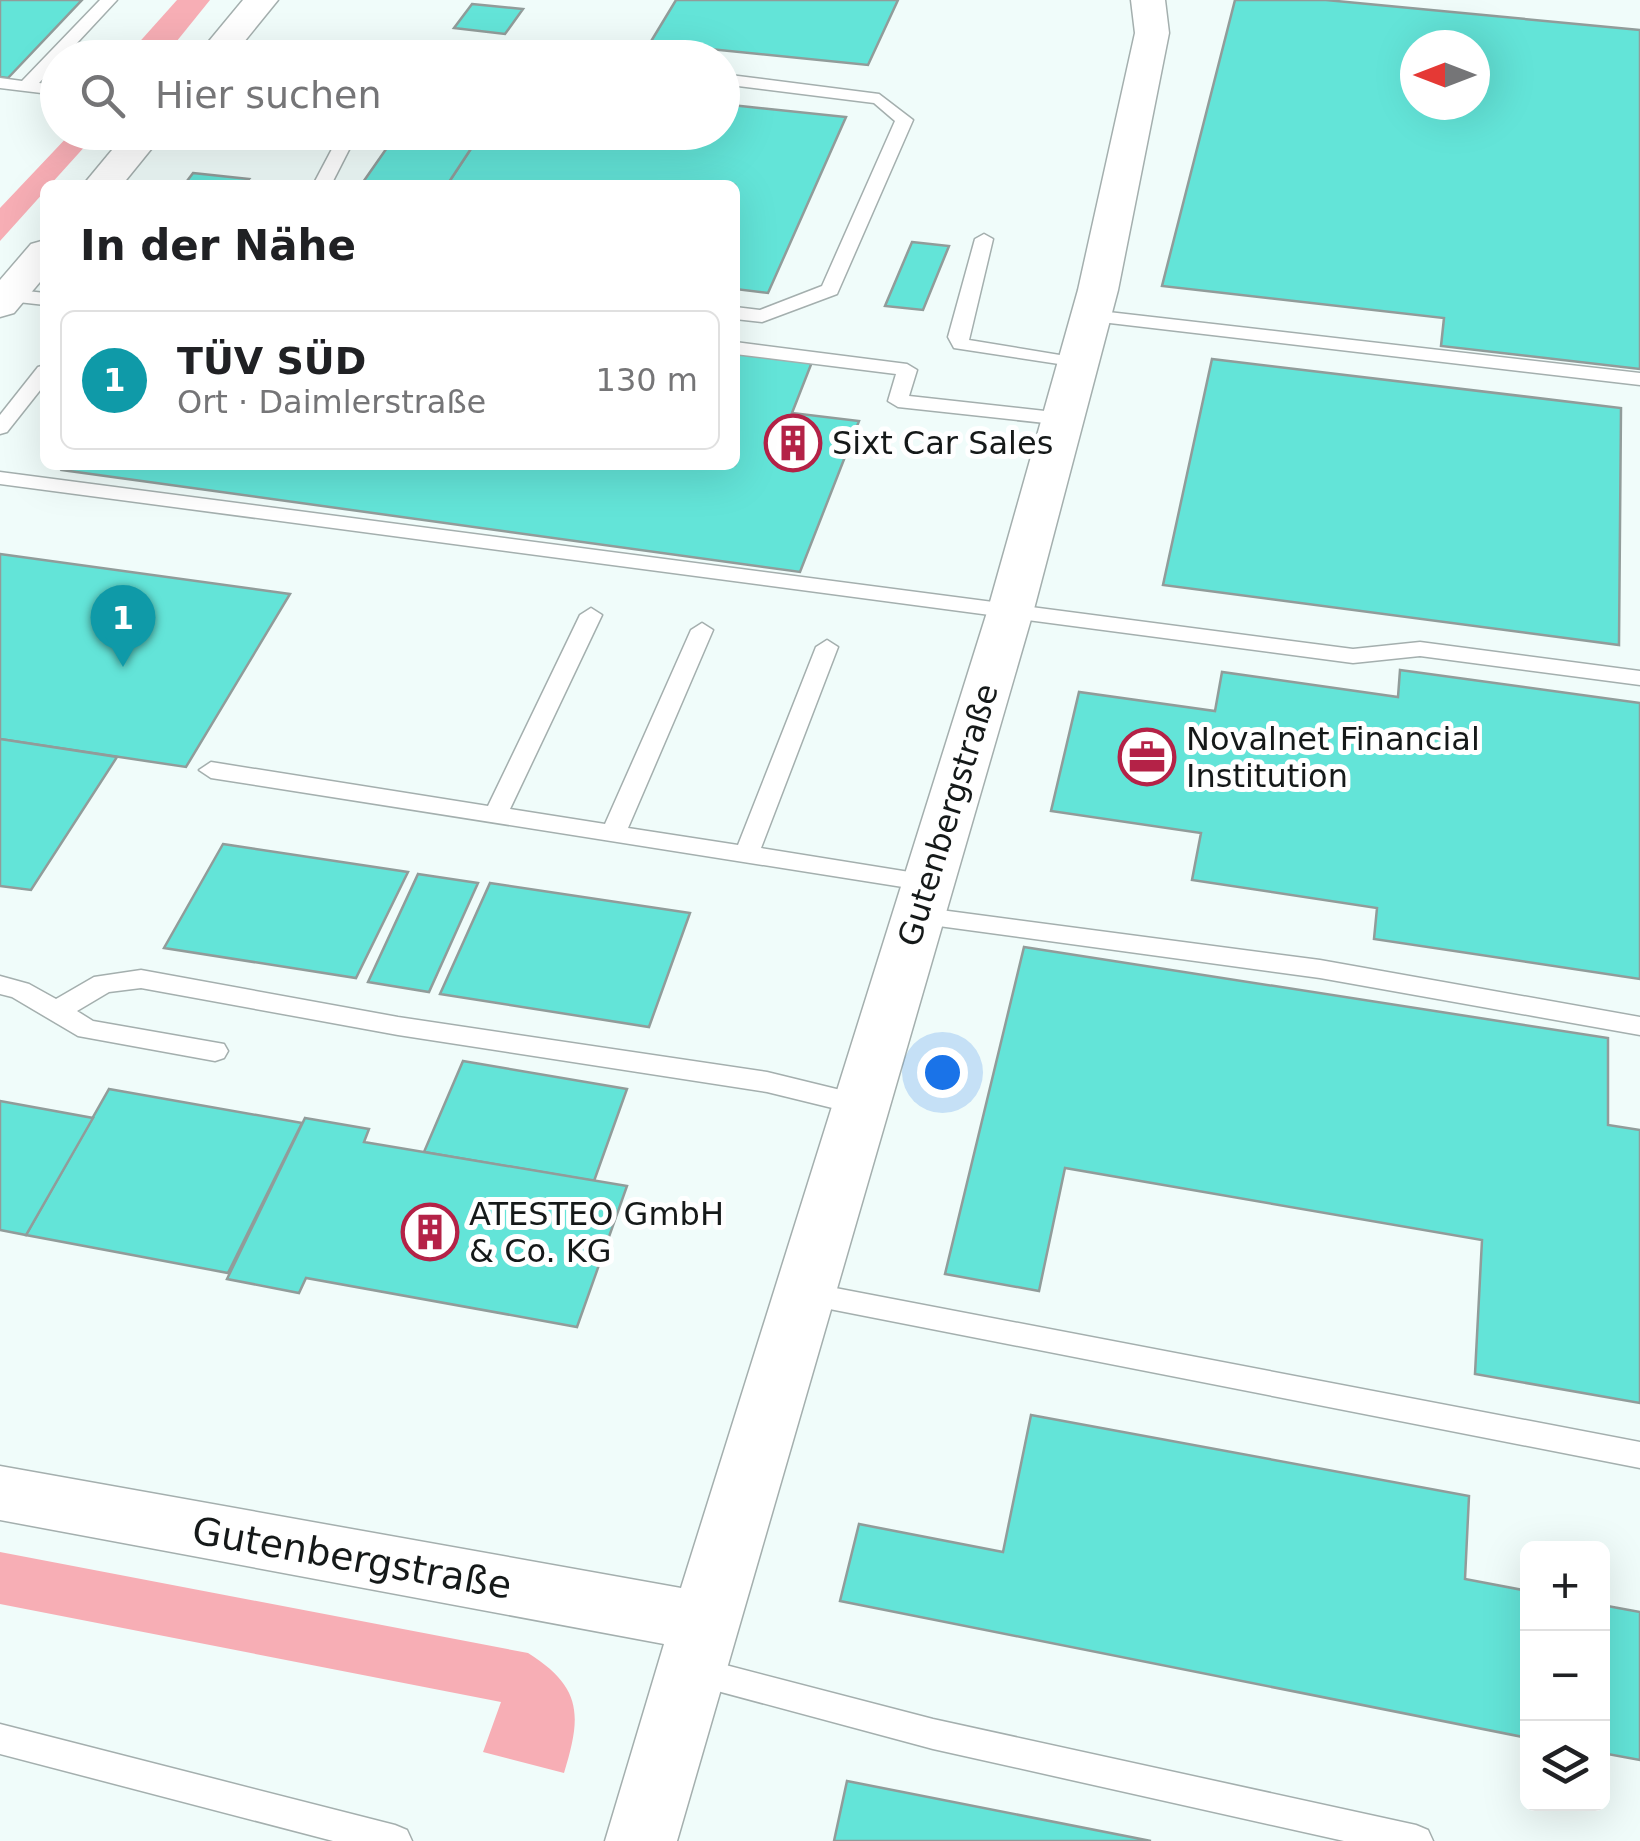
<!DOCTYPE html>
<html lang="de">
<head>
<meta charset="utf-8">
<style>
  body { margin:0; font-family:"DejaVu Sans",sans-serif; background:#f2f2f2; color:#202124 }
  .controls { position:absolute; right:30px; bottom:30px; display:grid; overflow:hidden; border-radius:15px; box-shadow:0 10px 40px #0002 }
  .controls button { width:90px; height:90px; display:grid; place-items:center; padding:0; border:0; border-bottom:2px solid #e0e0e0; background:#fff; color:#202124; font:50px sans-serif }
  .compass { position:absolute; left:1400px; top:30px; width:90px; height:90px; border-radius:50%; background:#fff; box-shadow:0 10px 40px #0002; rotate:270deg }
  .you { position:absolute; left:942px; top:1072px; width:35px; height:35px; margin:-25px; border:8px solid #fff; border-radius:50%; background:#1a73e8; box-shadow:0 0 0 15px #1a73e833 }
  .badge { display:grid; place-items:center; width:65px; height:65px; border-radius:50%; background:#b42247; color:#fff; font-size:32px; font-weight:700 }
  .pin { position:absolute; translate:-50% -82px; filter:drop-shadow(0 2px 5px #0008) }
  .pin::after { content:''; position:absolute; top:52px; width:35px; height:30px; background:inherit; clip-path:polygon(0 0,100% 0,50% 100%) }
  .list { margin:0; padding:0; list-style:none }
  h2 { display:flex; justify-content:space-between; align-items:center; height:130px; margin:0; padding:0 40px; font-size:42px }
  h2 small { font-size:32px; font-weight:400; color:#757577 }
  .list li { display:grid; grid-template-columns:65px 1fr auto; gap:30px; align-items:center; box-sizing:border-box; height:140px; margin:0 20px 20px; padding:0 20px; border:2px solid #e0e0e0; border-radius:15px }
  .list b { display:block; font-size:38px; white-space:nowrap }
  .list p { margin:0; font-size:32px; white-space:nowrap; color:#757577 }
  .list em { font-size:32px; font-style:normal; color:#757577 }
  .icon { flex:none; width:55px; height:55px; fill:none; stroke:currentColor; stroke-width:2; stroke-linecap:round; stroke-linejoin:round }
  .map { position:relative; flex:none; width:1640px; height:1841px; overflow:hidden }
  .search { position:absolute; background:#fff; box-shadow:0 10px 40px #0002; left:40px; top:40px; width:700px; height:110px; display:flex; align-items:center; gap:25px; box-sizing:border-box; padding:0 35px; border-radius:55px; color:#757577; font-size:38px }
  .panel { position:absolute; background:#fff; box-shadow:0 10px 40px #0002; left:40px; top:180px; width:700px; height:290px; border-radius:15px }
  .map>svg:first-child { display:block }
</style>
</head>
<body>
<div class="map">
<svg width="1640" height="1841" viewBox="0 0 1640 1841">
  <rect width="100%" height="100%" fill="#f0fcfa"/>
  <g fill="#f7aeb5">
    <path d="M177,0H210L164,57H126Z"/>
    <path d="M71,133H97L50,185H45V191L0,241V208Z"/>
    <path d="M0,1552L528,1653C582,1687 582,1715 564,1773L483,1752L501,1702L0,1604Z"/>
  </g>
  <g fill="#63e4d8" stroke="#919c9a" stroke-width="2.5" fill-rule="evenodd">
    <path d="M0,0H82L8,78L0,77Z"/>
    <path d="M676,0H898L868,65L650,43Z"/>
    <path d="M1235,0H1326L1640,30V369L1441,346L1444,318L1162,286ZM1415,45H1475V105H1415Z"/>
    <path d="M472,4L523,9L505,34L454,28Z"/>
    <path d="M722,104L846,117L768,293L735,289V185H447L482,132H722Z"/>
    <path d="M398,132H482L447,185H361Z"/>
    <path d="M193,173L249,179L244,185H184Z"/>
    <path d="M912,242L949,246L923,310L885,306Z"/>
    <path d="M735,352L812,362L792,413L859,421L800,572L62,470L66,465H735Z"/>
    <path d="M1212,359L1621,408L1619,645L1163,585Z"/>
    <path d="M0,554L290,594L186,767L0,739Z"/>
    <path d="M1400,670L1640,703V979L1374,939L1377,908L1192,880L1201,833L1051,811L1079,692L1215,711L1222,672L1398,697Z"/>
    <path d="M0,739L117,757L31,890L0,886Z"/>
    <path d="M223,844L408,872L356,978L164,948Z"/>
    <path d="M418,874L478,883L429,992L368,982Z"/>
    <path d="M490,883L690,913L649,1027L440,994Z"/>
    <path d="M1024,947L1608,1038V1125L1640,1130V1403L1475,1374L1482,1240L1065,1168L1039,1291L945,1274Z"/>
    <path d="M463,1061L627,1089L594,1181L424,1152Z"/>
    <path d="M109,1089L302,1123L228,1273L26,1235Z"/>
    <path d="M0,1101L93,1118L26,1235L0,1230Z"/>
    <path d="M305,1118L369,1129L364,1142L627,1186L577,1327L306,1278L299,1293L227,1279Z"/>
    <path d="M1031,1415L1469,1496L1465,1579L1528,1591V1738L840,1601L859,1524L1003,1552Z"/>
    <path d="M1602,1605L1640,1612V1760L1602,1753Z"/>
    <path d="M847,1781L1151,1841H834Z"/>
  </g>
  <g fill="none" stroke-linecap="round" stroke-linejoin="round">
    <g stroke="#a4afae" stroke-width="3">
      <g id="service">
        <path d="M100,0H117L63,58H58V63L39,83L58,85V95L0,88V78L22,81Z"/>
        <path d="M425,43H466L545,53L553,58L466,53L405,58Z"/>
        <path d="M722,74L879,94L913,120L837,294L762,322L735,319V307L760,310L822,286L895,121L874,103L722,84Z"/>
        <path d="M341,132H358L331,185H313Z"/>
        <path d="M984,234L993,239L969,340L1078,358L1085,360V368L954,348L948,337L975,239Z"/>
        <path d="M0,288L45,293V305L0,300Z"/>
        <path d="M1091,310L1640,373V385L1084,320L1082,316Z"/>
        <path d="M735,342L907,364L917,370L909,396L1063,413L1073,419L1063,425L898,407L888,401L896,374L735,354Z"/>
        <path d="M45,365V384L7,432L0,434V415L38,367Z"/>
        <path d="M0,472L1353,649L1420,642L1640,671V685L1420,656L1353,663L0,484Z"/>
        <path d="M591,608L602,615L510,809L605,824L691,630L702,623L713,630L628,828L738,845L816,647L827,640L838,647L761,848L928,875L937,877L940,883L937,889L928,891L211,778L199,770L211,762L488,806L580,615Z"/>
        <path d="M918,907L1320,960L1640,1017V1035L1320,978L909,922L906,916L909,910Z"/>
        <path d="M141,970L398,1017L767,1072L861,1095L870,1098L874,1105L870,1112L861,1115L767,1092L398,1035L141,988L109,992L77,1011L93,1021L224,1044L228,1051L224,1058L215,1061L78,1036L12,997L0,994V976L29,984L56,999L94,977Z"/>
        <path d="M804,1282L1640,1442V1468L804,1304L794,1301L790,1293L794,1285Z"/>
        <path d="M691,1656L933,1719L1416,1825L1428,1830L1433,1841H1344L933,1749L680,1681L675,1671L680,1661Z"/>
        <path d="M0,1724L395,1825L407,1830L412,1841H333L0,1754Z"/>
      </g>
    </g>
    <g stroke="#a4afae" stroke-width="3">
      <g id="minor">
        <path d="M243,0H278L231,58H195Z"/>
        <path d="M1131,0H1165L1169,33L1118,290L1034,609L677,1841H605L664,1644L0,1520V1466L681,1588L988,609L1078,290L1135,33Z"/>
        <path d="M127,132H165L122,185H83Z"/>
        <path d="M45,240V276L14,313L0,317V280L31,244Z"/>
      </g>
    </g>
    <use href="#service" fill="#fff" fill-rule="evenodd"/>
    <use href="#minor" fill="#fff" fill-rule="evenodd"/>
  </g>
  <defs>
    <g id="building-ring" transform="scale(2.875)"><circle r="9.5" fill="#fff" stroke="#b42247" stroke-width="1.5"/><path d="M-4-6H4V6H1V3H-1V6H-4ZM-2.5-4.3h1.7v1.8h-1.7ZM.8-4.3h1.7v1.8H.8ZM-2.5-1h1.7V.8h-1.7ZM.8-1h1.7V.8H.8Z" fill="#b42247"/></g>
    <g id="office-ring" transform="scale(2.875)"><circle r="9.5" fill="#fff" stroke="#b42247" stroke-width="1.5"/><path d="M-6-3h4V-5.5h4V-3h4V5H-6ZM-1-4.5V-3h2v-1.5ZM-6 0V1H6V0Z" fill="#b42247"/></g>
  </defs>
  <g fill-rule="evenodd">
    <use href="#building-ring" x="793" y="443"/>
    <use href="#office-ring" x="1147" y="757"/>
    <use href="#building-ring" x="430" y="1232"/>
  </g>
  <g text-anchor="middle" dominant-baseline="central" stroke-width="10" stroke-linejoin="round" paint-order="stroke">
    <g font-size="32" fill="#151919" stroke="#fff" text-anchor="start">
      <text x="832" y="443">Sixt Car Sales</text>
      <text x="1186" y="739">Novalnet Financial<tspan x="1186" dy="37">Institution</tspan></text>
      <text x="469" y="1214">ATESTEO GmbH<tspan x="469" dy="37">&amp; Co. KG</tspan></text>
    </g>
    <g font-size="32" fill="#151919" stroke="#fff">
      <text transform="translate(948 815) rotate(-73)">Gutenbergstraße</text>
    </g>
    <g font-size="38" fill="#151919" stroke="#fff">
      <text transform="translate(352 1558) rotate(10)">Gutenbergstraße</text>
    </g>
  </g>
</svg>
<div class="controls">
<button>+</button>
<button>−</button>
<button><svg class="icon" aria-label="layers" viewBox="0 0 24 24"><path d="M12 4l9 5-9 5-9-5zM3 14l9 5 9-5"/></svg></button>
</div>
<svg class="compass" viewBox="-18 -18 36 36"><path d="M0-13l5 13h-10z" fill="#e53935"/><path d="M0 13l5-13h-10z" fill="#757577"/></svg>
<div class="you"></div>
<div class="pin badge" style="left:123px;top:667px;background:#0f9aa8">1</div>
<div class="search"><svg class="icon" aria-label="search" viewBox="0 0 24 24"><circle cx="10" cy="10" r="6"/><path d="M15 15l6 6"/></svg>Hier suchen</div>
<section class="panel">
<h2>In der Nähe<small></small></h2>
<ul class="list">
<li><span class="badge" style="background:#0f9aa8">1</span><div><b>TÜV SÜD</b><p>Ort · Daimlerstraße</p></div><em>130 m</em></li>
</ul>
</section>
</div>
</body>
</html>
